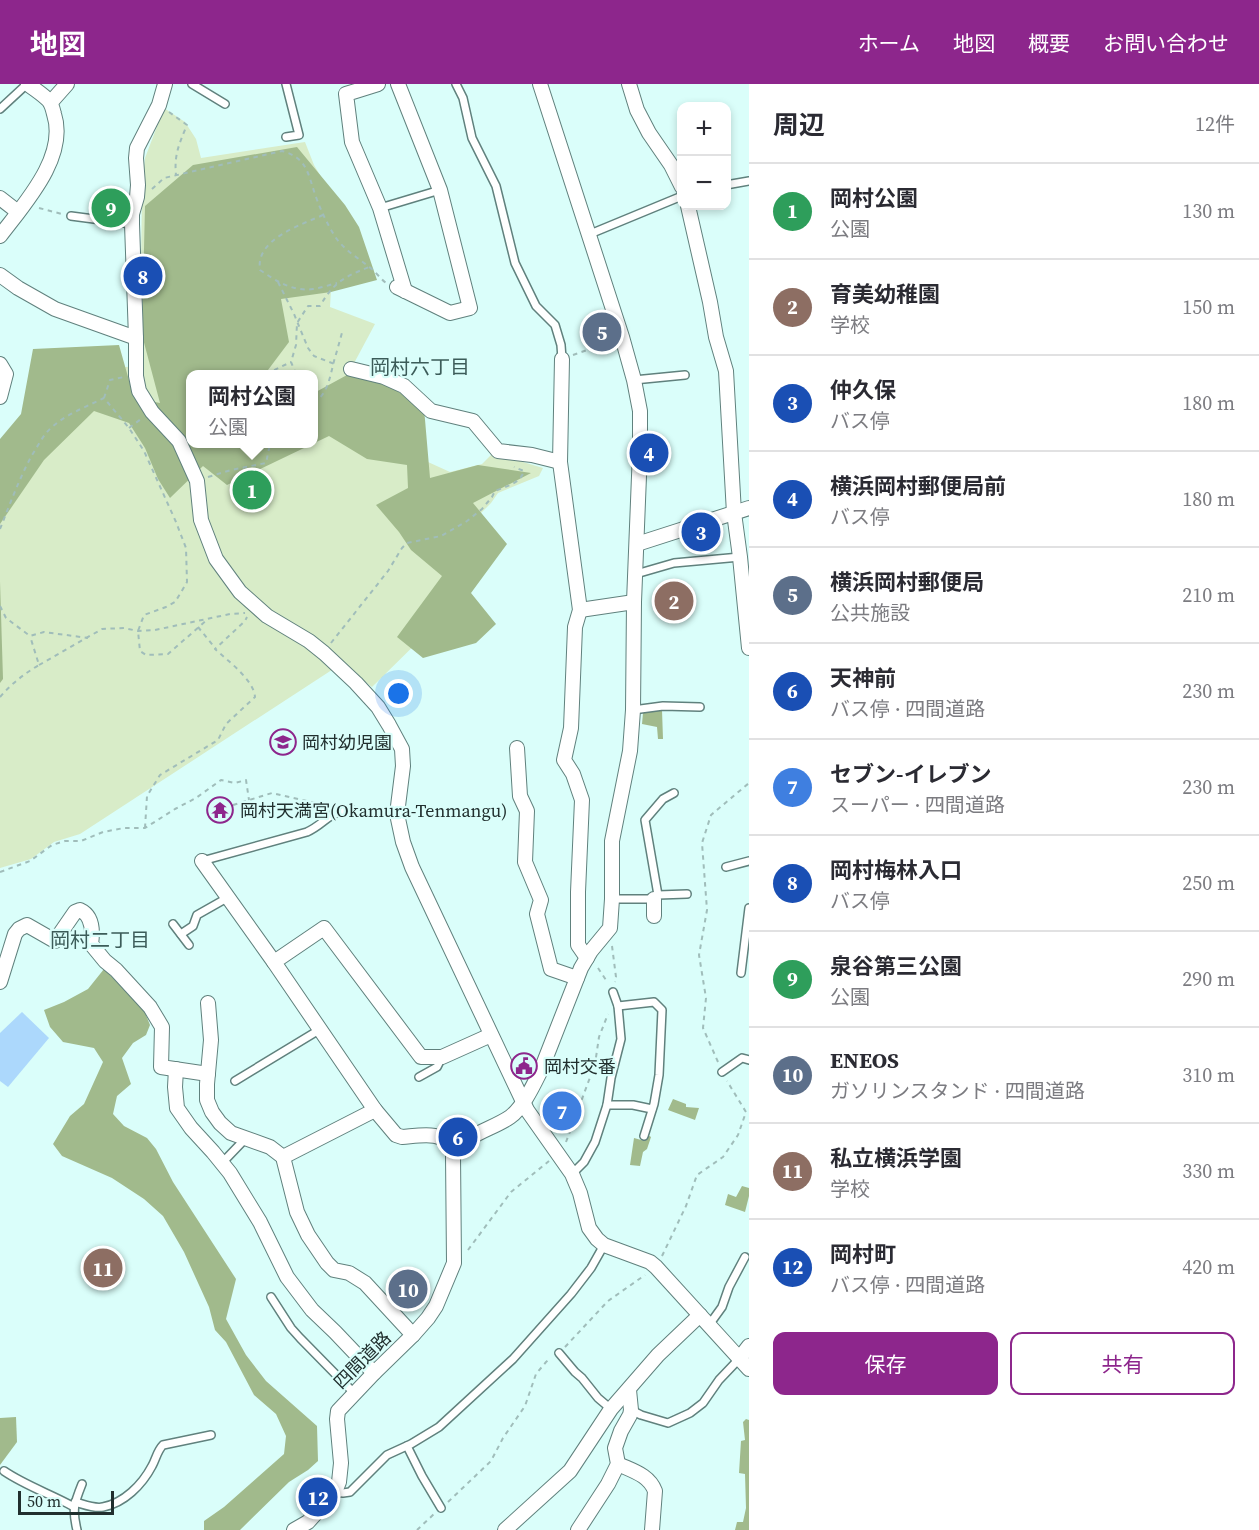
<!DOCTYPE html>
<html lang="ja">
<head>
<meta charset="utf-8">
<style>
  body { margin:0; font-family:"Source Serif 4","Noto Sans JP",serif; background:#f7f7f7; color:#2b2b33 }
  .controls { position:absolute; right:18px; top:18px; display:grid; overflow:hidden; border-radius:12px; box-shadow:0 3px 9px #0003 }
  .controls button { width:54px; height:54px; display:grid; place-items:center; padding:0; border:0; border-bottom:2px solid #e1e1e2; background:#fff; color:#2b2b33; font:30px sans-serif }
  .scale { position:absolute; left:18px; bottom:15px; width:96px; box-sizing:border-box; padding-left:6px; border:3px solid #212f2e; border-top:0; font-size:16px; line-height:21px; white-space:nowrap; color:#212f2e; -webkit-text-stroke:4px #dafefa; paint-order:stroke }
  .you { position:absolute; left:399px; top:610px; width:21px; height:21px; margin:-15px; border:4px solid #fff; border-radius:50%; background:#1a73e8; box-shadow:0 0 0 9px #1a73e833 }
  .badge { display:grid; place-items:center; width:39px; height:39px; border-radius:50%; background:#8d268c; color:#fff; font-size:20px; font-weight:700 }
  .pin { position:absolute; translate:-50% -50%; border:3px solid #fff; box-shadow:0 2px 6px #0006 }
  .popup { position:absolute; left:186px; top:286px; width:132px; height:78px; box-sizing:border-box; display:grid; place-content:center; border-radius:12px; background:#fff; filter:drop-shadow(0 2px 4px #0005); font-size:20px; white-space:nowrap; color:#7c7c81 }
  .popup b { font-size:22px; color:#2b2b33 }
  .popup::after { content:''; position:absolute; left:50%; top:100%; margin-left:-12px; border:12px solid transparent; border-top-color:#fff }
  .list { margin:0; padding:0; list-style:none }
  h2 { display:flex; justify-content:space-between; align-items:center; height:78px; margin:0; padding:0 24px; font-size:26px }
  h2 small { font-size:20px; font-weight:400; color:#7c7c81 }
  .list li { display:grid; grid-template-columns:39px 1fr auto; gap:18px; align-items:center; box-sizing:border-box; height:96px; padding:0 24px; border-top:2px solid #e1e1e2 }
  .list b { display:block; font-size:22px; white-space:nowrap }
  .list p { margin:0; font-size:20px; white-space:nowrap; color:#7c7c81 }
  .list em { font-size:20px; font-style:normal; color:#7c7c81 }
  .actions { display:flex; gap:12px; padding:18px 24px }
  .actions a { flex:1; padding:14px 0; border:2px solid #8d268c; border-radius:12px; text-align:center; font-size:21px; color:#8d268c }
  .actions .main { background:#8d268c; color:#fff }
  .map { position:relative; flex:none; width:749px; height:1446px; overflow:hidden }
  header { display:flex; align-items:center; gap:36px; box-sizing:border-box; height:84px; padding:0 30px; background:#8d268c; color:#fff }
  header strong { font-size:28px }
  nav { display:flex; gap:33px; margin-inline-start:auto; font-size:21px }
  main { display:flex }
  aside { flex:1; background:#fff }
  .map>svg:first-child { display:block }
</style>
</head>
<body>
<header>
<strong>地図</strong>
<nav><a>ホーム</a><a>地図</a><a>概要</a><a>お問い合わせ</a></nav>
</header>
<main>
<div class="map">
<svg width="749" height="1446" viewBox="0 0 749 1446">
  <rect width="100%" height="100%" fill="#dafefa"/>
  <g fill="#d8ecc8" fill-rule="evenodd">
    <path d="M164,24L185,38L196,55L201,74L305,58L314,81L326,101L331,206L330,223L375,240L352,283L407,308L428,378L450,388L482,380L493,369L543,384L539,392L498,409L491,419L481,429L469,438L441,535L372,603L341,580L80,750L54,758L31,775L0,784V393L91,286L137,282L140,267L142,103L145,74ZM190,290H314V360H190Z"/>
    <path d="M98,113L127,116V136L92,133Z"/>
  </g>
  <g fill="#a1ba8c">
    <path d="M297,63L345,121L359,143L377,196L331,208L281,215L289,258L265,290H190V360H314V309L347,291L389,302L424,324L430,394L478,381L531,389L473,419L507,460L471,509L496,540L476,559L423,574L397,553L442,492L411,466L399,448L376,421L408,404L407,381L367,375L329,352L227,401L203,382L170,414L158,395L145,364L129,339L94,327L44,376L0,440V355L21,330L33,265L119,261L134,314L160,319L142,251L145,122L193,81Z"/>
    <path d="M0,497L3,595L0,599Z"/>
    <path d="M662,626L663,655H658L657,643L642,640L643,629Z"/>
    <path d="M104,885L144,926L150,941L146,951L133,959L122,974L131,1000L117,1012L113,1030L124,1042L147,1054L156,1065L173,1098L236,1195L226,1235L246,1271L266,1297L317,1342L318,1377L308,1386L289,1398L240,1446H204V1437L224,1423L284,1370L286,1352L276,1330L254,1311L226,1258L215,1246L209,1223L184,1168L163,1132L144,1115L112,1094L62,1072L53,1060L70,1032L84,1020L103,978L94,964L63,958L50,943L44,926L64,918L88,905Z"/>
    <path d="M673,1015L686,1020V1023L699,1024L695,1036L668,1026Z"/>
    <path d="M648,1051L651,1053L647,1065L643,1068L640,1082L630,1081L634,1054L645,1057Z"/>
    <path d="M742,1102L749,1104V1112L745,1128L725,1121L728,1110L736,1113Z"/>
    <path d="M16,1333L17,1358L0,1381V1334Z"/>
    <path d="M746,1335L749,1336V1446H735L737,1438H743L746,1424L745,1390L739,1389L741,1357L745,1356L743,1338Z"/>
  </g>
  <path fill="#acd8fc" d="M22,928L49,954L8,1003L0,997V949Z"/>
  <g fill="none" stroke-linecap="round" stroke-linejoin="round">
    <g stroke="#60817d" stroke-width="10">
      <g id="service">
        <path d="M192,0L225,20"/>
        <path d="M286,0L299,51L286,53"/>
        <path d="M456,0L463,14L472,54L496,102L515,179L536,222L555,241L561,261L562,275"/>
        <path d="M0,25L27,0"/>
        <path d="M726,101L749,97"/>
        <path d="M380,124L440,106"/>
        <path d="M71,132L132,140"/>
        <path d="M590,150L682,112"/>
        <path d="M634,296L685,291"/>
        <path d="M636,490L674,479L740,473"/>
        <path d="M633,626L663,622L700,623"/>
        <path d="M202,777L307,748C318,743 323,737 332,731C338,728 345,728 351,725"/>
        <path d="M726,783L749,777"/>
        <path d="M658,811L687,810"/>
        <path d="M612,815H654L658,811L645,736L663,715L674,709"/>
        <path d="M173,840L189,861"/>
        <path d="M181,850L193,842L197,831L227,814"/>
        <path d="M741,889L749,824"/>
        <path d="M618,922L654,918L662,926L659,991L654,1020L644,1052"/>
        <path d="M722,988L742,974L749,976"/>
        <path d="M419,993L437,983L442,973"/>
        <path d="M235,997L319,946"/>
        <path d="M607,1021H633L652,1025"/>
        <path d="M222,1079L246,1054"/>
        <path d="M572,1090L584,1078L595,1058L607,1021L611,994L621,955L618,922L613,908"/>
        <path d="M271,1213L291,1244L300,1254L354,1309"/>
        <path d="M709,1241L722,1223L729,1203L745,1173"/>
        <path d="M559,1269L575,1288L582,1294L598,1314L611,1325"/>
        <path d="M631,1326L641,1331L668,1339L690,1329L703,1319L719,1296L739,1275"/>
        <path d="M407,1362L422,1392L441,1424"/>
        <path d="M4,1387C26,1402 51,1410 74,1423"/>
        <path d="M335,1408L343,1409L350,1408L387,1371L411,1360L439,1343L513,1275L571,1210L591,1184L604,1161"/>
        <path d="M75,1418C83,1420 94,1425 103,1423C124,1419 142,1401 152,1382C156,1375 157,1367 163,1361L211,1351"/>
        <path d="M77,1446C72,1425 74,1420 82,1400"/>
      </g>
    </g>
    <g stroke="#60817d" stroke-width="16">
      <g id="minor">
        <path d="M165,0L159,21L137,64L136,74L138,101L137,113L132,130V140L136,254V292L139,307L152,328L179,357L197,397L201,436L216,475L240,508L267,532L309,557L324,569L356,599L378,623L389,641L402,665L403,682L397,730L403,758L412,783L527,1026L572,1090L580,1109L589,1144L597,1155L604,1161L650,1178L656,1183L749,1285"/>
        <path d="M378,0L346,10L352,58L380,124L405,207"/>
        <path d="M629,0L637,26L649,49L671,81L682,103"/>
        <path d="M51,18L67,0"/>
        <path d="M0,114L18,128"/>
        <path d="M688,122L710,218L716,253L726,287L734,429L740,473L749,564"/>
        <path d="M0,152C24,120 68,73 54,30C53,26 52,21 49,17C44,11 34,5 28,0"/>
        <path d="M0,191L18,204L55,225L136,254"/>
        <path d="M397,203L450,229L470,224L440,106L398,0"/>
        <path d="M562,275L560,378L580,526L575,543L571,644L564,676L573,690L582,716L578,808V861L587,874"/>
        <path d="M0,280L6,290L0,313"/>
        <path d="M351,285L384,293L404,302L431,327L473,337L498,367L532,371L560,378"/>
        <path d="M637,460L749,424"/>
        <path d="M580,526L634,518"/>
        <path d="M517,664L520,712L527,727L525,778L541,816L537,830L551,885L577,894"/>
        <path d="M202,777L274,878"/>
        <path d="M654,832V815"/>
        <path d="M0,898L15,850L19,845L27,841L55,857L75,828L80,826C93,832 93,847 91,860L105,877L116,886L150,923L162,943L161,983L208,990"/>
        <path d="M208,919L211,956L207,1000V1016L212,1028L220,1039L231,1049L270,1063L283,1073L297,1128L308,1151L327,1179L334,1186L349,1189L365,1199L413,1251"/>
        <path d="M176,985L175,1003L177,1024L191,1044L213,1068L230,1089L260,1138L287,1193L312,1226L335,1248L374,1289"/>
        <path d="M457,1064C439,1047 425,1051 402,1053L396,1051L375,1026L274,878L324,844L421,973H442L491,951"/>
        <path d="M283,1073L375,1026"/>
        <path d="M739,1275L749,1262"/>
        <path d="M618,1380C633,1387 649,1391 655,1407L652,1446"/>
        <path d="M294,1446L308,1438L335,1408L339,1398L341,1379L337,1335L338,1327L374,1289L413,1251L428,1234L436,1222L454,1179L453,1071C465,1050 491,1046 510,1033C523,1024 534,1000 541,986L581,884L591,867L610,844L612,815V757L630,667L633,626L634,518L640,367V327L634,296L622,253L540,0"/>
        <path d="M505,1446L570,1387L611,1325L658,1271L700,1231"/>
        <path d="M578,1446L608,1400L618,1380L615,1364L621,1347L630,1331L631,1326L629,1306"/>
      </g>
    </g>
    <g stroke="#a0bdba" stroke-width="2" stroke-dasharray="4.5 4.5" stroke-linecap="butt">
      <path d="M169,28L187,41C179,60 174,71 176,91"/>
      <path d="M152,105L164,94L282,67C308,74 308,91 316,113C321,127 327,139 334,151C344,167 359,174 373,186C377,190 381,195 386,199"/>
      <path d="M39,124L62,130"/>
      <path d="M323,131C301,141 255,155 260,186C276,197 293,208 313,205C321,204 329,201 337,199"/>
      <path d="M278,198L294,230L308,264L314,272L337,281"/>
      <path d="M573,271L610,258"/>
      <path d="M266,290L291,278"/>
      <path d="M296,290L291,278L296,261L297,239L308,222H320C334,198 344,193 369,183"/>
      <path d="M104,314L110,296L124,293"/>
      <path d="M314,319C328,309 330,293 334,277C337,267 340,256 343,245"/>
      <path d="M129,344L141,335"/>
      <path d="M208,393L231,386L266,379L270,360"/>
      <path d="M0,445C10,420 19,395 32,371C38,362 43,351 51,344C66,330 86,323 104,314L129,344L144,367L176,438L186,464L187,498L180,510L175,518L166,523L144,531L138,547L140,567L146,571L168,570L208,535"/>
      <path d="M0,522L6,534L30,552L44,548L88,554"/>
      <path d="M198,543L215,564"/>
      <path d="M331,559L388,487L402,464L407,459L441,452L467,437L482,425L492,413L495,407C506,402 520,400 524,387L514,383"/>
      <path d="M39,581L102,545L124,544L138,547L155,546L230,530L245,529"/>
      <path d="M0,613C11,600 24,590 39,581L30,552"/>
      <path d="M233,721L272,709L329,722"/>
      <path d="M362,726L386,729"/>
      <path d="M145,744L147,712L160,691L218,656L226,640L255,613C254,596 227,576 215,565L245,537L247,533"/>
      <path d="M0,788L30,777L52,761L65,757H81L103,748L124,744H145L175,725L196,714L221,696L235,699L246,696L249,716"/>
      <path d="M612,862L616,893L615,898"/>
      <path d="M598,884L608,899"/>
      <path d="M718,978L703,944L706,914L699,871L707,826L702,759L711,731L749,699"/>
      <path d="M566,1058L595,980L599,953L608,930"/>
      <path d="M468,1166L511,1108L549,1077"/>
      <path d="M662,1172L686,1122L697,1091L723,1073L738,1051L746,1028L727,997"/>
      <path d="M565,1263L608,1217L645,1191"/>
      <path d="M448,1418L491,1377L503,1354L525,1322L536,1290L546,1278L551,1274"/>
      <path d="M417,1446L434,1430"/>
    </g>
    <use href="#service" stroke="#fff" stroke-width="7"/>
    <use href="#minor" stroke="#fff" stroke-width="14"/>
  </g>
  <defs>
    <g id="school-ring" transform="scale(1.35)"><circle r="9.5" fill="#dafefa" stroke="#8d268c" stroke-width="1.5"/><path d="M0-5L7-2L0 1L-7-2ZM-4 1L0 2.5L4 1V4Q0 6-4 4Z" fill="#8d268c"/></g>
    <g id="temple-ring" transform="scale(1.35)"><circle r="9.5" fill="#dafefa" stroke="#8d268c" stroke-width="1.5"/><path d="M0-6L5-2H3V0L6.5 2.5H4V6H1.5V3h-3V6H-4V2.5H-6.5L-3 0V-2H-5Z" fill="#8d268c"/></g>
    <g id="civic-ring" transform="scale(1.35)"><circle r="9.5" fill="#dafefa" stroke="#8d268c" stroke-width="1.5"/><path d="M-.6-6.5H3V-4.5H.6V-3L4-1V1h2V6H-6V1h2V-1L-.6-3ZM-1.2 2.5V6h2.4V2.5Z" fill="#8d268c"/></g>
  </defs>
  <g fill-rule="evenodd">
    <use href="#school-ring" x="283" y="658"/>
    <use href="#temple-ring" x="220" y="726"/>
    <use href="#civic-ring" x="524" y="982"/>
  </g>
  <g text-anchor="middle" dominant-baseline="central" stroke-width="4.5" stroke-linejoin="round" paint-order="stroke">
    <g font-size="18" fill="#212f2e" stroke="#dafefa" text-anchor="start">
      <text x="302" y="658">岡村幼児園</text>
      <text x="240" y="726">岡村天満宮(Okamura-Tenmangu)</text>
      <text x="544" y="982">岡村交番</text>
    </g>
    <g font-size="18" fill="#212f2e" stroke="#dafefa">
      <text transform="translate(362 1276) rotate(-45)">四間道路</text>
    </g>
    <g font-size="20" fill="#3c5c59" stroke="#dafefa">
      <text x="420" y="283">岡村六丁目</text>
      <text x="100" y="856">岡村二丁目</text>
    </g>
  </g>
</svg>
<div class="controls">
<button>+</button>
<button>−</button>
</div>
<div class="scale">50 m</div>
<div class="you"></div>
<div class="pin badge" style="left:252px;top:406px;background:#2e9e5b">1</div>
<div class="popup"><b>岡村公園</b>公園</div>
<div class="pin badge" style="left:674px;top:517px;background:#8d6e63">2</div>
<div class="pin badge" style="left:701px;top:448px;background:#1a4fb4">3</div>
<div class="pin badge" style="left:649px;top:369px;background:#1a4fb4">4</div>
<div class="pin badge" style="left:602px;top:248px;background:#5c6f8a">5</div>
<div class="pin badge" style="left:458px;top:1053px;background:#1a4fb4">6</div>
<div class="pin badge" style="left:562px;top:1027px;background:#3f7fe0">7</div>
<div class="pin badge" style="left:143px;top:192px;background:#1a4fb4">8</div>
<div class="pin badge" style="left:111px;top:124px;background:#2e9e5b">9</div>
<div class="pin badge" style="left:408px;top:1205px;background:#5c6f8a">10</div>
<div class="pin badge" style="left:103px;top:1184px;background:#8d6e63">11</div>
<div class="pin badge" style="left:318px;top:1413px;background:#1a4fb4">12</div>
</div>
<aside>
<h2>周辺<small>12件</small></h2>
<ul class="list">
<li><span class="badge" style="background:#2e9e5b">1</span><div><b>岡村公園</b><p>公園</p></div><em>130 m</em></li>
<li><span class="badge" style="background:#8d6e63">2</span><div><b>育美幼稚園</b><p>学校</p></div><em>150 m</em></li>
<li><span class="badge" style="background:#1a4fb4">3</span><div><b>仲久保</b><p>バス停</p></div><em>180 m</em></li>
<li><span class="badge" style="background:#1a4fb4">4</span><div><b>横浜岡村郵便局前</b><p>バス停</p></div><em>180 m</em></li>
<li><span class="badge" style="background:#5c6f8a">5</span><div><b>横浜岡村郵便局</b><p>公共施設</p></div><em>210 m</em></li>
<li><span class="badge" style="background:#1a4fb4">6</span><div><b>天神前</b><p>バス停 · 四間道路</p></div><em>230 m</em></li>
<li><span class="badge" style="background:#3f7fe0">7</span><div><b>セブン-イレブン</b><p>スーパー · 四間道路</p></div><em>230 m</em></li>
<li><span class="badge" style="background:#1a4fb4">8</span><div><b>岡村梅林入口</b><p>バス停</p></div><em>250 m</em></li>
<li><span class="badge" style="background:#2e9e5b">9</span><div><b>泉谷第三公園</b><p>公園</p></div><em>290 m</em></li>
<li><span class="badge" style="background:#5c6f8a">10</span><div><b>ENEOS</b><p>ガソリンスタンド · 四間道路</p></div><em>310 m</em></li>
<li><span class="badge" style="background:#8d6e63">11</span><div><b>私立横浜学園</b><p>学校</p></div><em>330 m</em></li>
<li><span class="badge" style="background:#1a4fb4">12</span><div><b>岡村町</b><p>バス停 · 四間道路</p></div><em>420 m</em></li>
</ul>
<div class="actions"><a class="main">保存</a><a>共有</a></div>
</aside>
</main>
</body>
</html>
